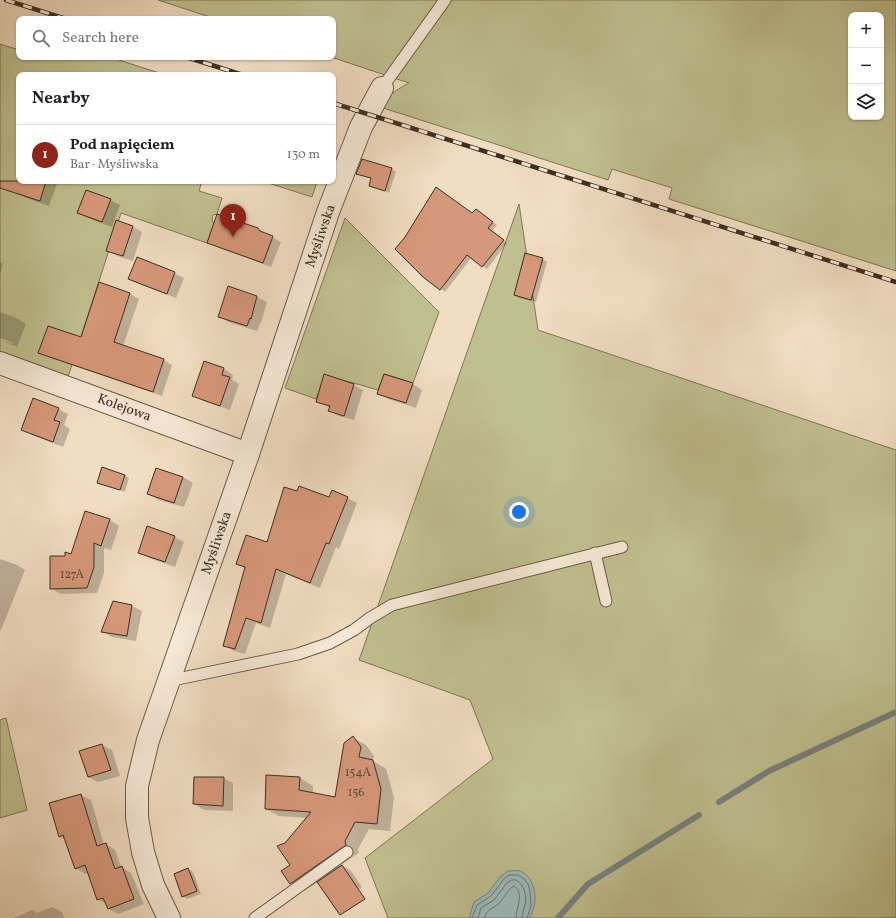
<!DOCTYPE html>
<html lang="en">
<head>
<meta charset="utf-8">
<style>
  body { margin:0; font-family:Vollkorn,serif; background:#f6f6f6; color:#202124 }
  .controls { position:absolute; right:12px; top:12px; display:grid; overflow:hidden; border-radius:8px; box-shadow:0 1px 3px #0004 }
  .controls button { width:36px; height:36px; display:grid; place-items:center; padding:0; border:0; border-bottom:1px solid #e0e0e0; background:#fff; color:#202124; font:20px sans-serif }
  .you { position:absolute; left:519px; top:512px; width:14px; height:14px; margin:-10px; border:3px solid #fff; border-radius:50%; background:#1a73e8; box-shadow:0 0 0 6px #1a73e833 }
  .badge { display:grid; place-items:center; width:26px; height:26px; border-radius:50%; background:#8f2418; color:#fff; font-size:13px; font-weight:700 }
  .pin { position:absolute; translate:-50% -33px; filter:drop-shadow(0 1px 2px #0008) }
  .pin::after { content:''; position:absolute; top:21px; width:14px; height:12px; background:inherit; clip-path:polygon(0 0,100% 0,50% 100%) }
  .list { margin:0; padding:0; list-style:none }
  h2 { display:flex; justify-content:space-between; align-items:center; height:52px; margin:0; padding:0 16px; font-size:17px }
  h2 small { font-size:13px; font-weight:400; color:#757577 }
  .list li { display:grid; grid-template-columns:26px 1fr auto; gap:12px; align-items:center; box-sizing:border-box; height:60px; padding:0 16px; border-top:1px solid #e0e0e0 }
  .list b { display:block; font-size:15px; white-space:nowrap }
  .list p { margin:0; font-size:13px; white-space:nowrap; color:#757577 }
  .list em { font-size:13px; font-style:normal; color:#757577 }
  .icon { flex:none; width:22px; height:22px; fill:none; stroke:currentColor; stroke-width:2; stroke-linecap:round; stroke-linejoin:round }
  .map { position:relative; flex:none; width:896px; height:918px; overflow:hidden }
  .search { position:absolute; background:#fff; box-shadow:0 1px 3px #0004; left:16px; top:16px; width:320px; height:44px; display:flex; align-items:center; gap:10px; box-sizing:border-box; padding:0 14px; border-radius:8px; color:#757577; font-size:15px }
  .panel { position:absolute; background:#fff; box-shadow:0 1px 3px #0004; left:16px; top:72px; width:320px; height:112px; border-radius:8px }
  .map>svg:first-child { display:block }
</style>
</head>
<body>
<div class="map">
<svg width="896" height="918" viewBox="0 0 896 918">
  <rect width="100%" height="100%" fill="#f1ddc2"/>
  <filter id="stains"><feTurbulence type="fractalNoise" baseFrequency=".005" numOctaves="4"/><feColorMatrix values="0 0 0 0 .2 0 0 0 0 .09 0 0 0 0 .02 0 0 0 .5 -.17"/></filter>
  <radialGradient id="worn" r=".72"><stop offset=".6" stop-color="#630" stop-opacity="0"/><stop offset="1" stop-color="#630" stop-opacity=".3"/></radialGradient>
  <g fill="#c0bf8f" stroke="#807658" fill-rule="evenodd">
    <path d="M158,0H896V271L669,199L672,188L612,169L608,180L380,107C389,94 395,91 409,83L331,57H333V19H216ZM851,15H881V117H851Z"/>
    <path d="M19,39V57H109L166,75H19V181H202L199,191L222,198L217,214L213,215L212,220L214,224L207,243L121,213L69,374L60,380L0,357V44L16,49Z"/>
    <path d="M262,181H314L317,182L312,197Z"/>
    <path d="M519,204L538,330L896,450V918H388L365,858L493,759L470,700L359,660Z"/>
    <path d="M345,218L439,312L413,383L384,374L378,390L325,375L316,399L285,388Z"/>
    <path d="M6,718L27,810L0,818V720Z"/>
  </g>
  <path fill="#9cbabb" stroke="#77827d" d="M508,871C512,871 517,870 520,871C537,878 539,905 529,918H469L474,902L488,893L500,877Z"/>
  <g fill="#0003">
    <path d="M392,169L396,172L389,193L370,185L372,179L358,173Z"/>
    <path d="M20,181H58L49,206L26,198L17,193Z"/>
    <path d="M110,200L120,205L112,227L88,218L79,213Z"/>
    <path d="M480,212L497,225L492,231L507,243L487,269L471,258L445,292L441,289L473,214Z"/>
    <path d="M133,227L142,232L133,261L117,256L107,250Z"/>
    <path d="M258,229L281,242L271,267L217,247L208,242Z"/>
    <path d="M542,259L547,262L536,302L519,298L515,295Z"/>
    <path d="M0,262L3,264L0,274Z"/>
    <path d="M174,273L184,278L176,298L139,284L130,279Z"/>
    <path d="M100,284L130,294L139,299L123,346L164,360L172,365L162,396L48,357L39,352L81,339Z"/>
    <path d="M229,287L257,297L267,302L261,323H260L257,331L228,322L219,316Z"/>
    <path d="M0,312L16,318L26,324L17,347L0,340L12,344L13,343L0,338Z"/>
    <path d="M224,369L233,375L232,380L239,384L230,410L203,401L193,395Z"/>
    <path d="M325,376L354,385L363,390L354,420L339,416L329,410L330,408L317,401Z"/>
    <path d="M413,384L422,390L416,408L388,399L378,393Z"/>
    <path d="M58,409L68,414L64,425L70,429L63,447L32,435L22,429Z"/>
    <path d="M157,469L183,477L193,483L184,507L158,500L149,494Z"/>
    <path d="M125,475L129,478L125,492L98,483Z"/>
    <path d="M298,492L330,498H347L357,503L339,549L336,547L320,588L286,574L270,628L256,623L245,654L234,651L224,645L245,568L237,564L267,543Z"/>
    <path d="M110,520L119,526L111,550L104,548V573L97,593L60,594L51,588L72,555Z"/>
    <path d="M174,537L184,542L175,567L149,558L139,552Z"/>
    <path d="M0,559L17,565L25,570L1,630H0Z"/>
    <path d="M113,602L132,606L142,611L136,641L112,637L103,631Z"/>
    <path d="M353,738L366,745L374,756L373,761L386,769L394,797L390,831L369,829L358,849L359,853L341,865L351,871L362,887L339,903L318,882L304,891L291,884L282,872L291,865L285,844L307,818L279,816L266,809L300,778L313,786V794L336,799Z"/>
    <path d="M102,745L112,750L120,776L98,782L88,777L81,752Z"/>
    <path d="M223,778L233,783V811L204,810L194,804Z"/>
    <path d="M81,795L91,800L104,845L106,844L115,850L121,867L131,873L144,904L118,914L109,909L107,904L98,899L89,873L85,874L76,868L66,840L59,836Z"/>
    <path d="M188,869L193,872L201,894L187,899L183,896Z"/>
    <path d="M52,907L62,912L64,918H14L32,910L37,913Z"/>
  </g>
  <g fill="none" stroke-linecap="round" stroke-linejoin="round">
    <g stroke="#6e746e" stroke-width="1">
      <path d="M472,918L477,905L491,896L503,880L509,875H518L524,879L528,884L530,891L531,906L527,918"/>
      <path d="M478,918L481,908L494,900L507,883L511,880H516C525,885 527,896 525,905C524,910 522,913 522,918"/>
      <path d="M484,918C487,909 491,910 497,905C504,900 507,889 514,886C525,893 516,908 516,918"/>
    </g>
    <g stroke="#77827d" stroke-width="6">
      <path d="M719,802L769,771L896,712"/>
      <path d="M558,918L588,884L699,815"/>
    </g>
  </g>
  <g fill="#d6987a" stroke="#3f2e21">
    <path d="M362,159L392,168L385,191L369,186L371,178L356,174Z"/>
    <path d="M0,181H46L40,201L0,188Z"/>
    <path d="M436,187L472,213L476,209L493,222L488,228L504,240L482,267L467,255L440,290L423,277L395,249L405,237Z"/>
    <path d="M86,190L111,199L102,222L77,213Z"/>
    <path d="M217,214L258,228L260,231L273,236L263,263L207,243Z"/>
    <path d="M116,220L133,226L123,256L106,251Z"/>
    <path d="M525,253L543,258L531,300L514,295Z"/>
    <path d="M137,257L175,272L167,294L128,279Z"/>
    <path d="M99,282L130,293L114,342L164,359L153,392L38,353L48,326L81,337Z"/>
    <path d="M228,286L257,296L251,319L250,318L247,326L218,317Z"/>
    <path d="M204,361L224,368L222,375L230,377L220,406L192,396Z"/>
    <path d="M324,374L354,384L344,416L328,411L330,406L316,402Z"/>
    <path d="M384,374L413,383L406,403L377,394Z"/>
    <path d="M33,398L59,408L54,420L60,422L53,442L21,430Z"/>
    <path d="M102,467L125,475L120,490L97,483Z"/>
    <path d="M156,468L183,477L174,503L147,494Z"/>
    <path d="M299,486L329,497L332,490L348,497L329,544L326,543L310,583L276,569L261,623L246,618L235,649L223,646L245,567L236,564L246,535L267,542L284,487L297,491Z"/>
    <path d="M85,511L110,519L101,546L94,543V567L87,588L50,589V556H65V552L71,554Z"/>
    <path d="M147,526L175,536L165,562L138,553Z"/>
    <path d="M113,601L132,605L127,636L101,632Z"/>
    <path d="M353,736L361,747L359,757L373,760L381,789L377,824L355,822L345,841L346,845L290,884L281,871L290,865L277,846L285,843L311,812L265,809L266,775L300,777L299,790L335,797L344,743Z"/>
    <path d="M102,744L111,770L88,777L79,751Z"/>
    <path d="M194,777H224L223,806L193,804Z"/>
    <path d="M81,794L97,846L106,843L115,869L122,866L134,899L108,909L103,898L97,900L85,865L75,869L63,835L59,837L49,803Z"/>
    <path d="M342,865L365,899L340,915L317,882Z"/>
    <path d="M188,868L197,891L182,897L174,874Z"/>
  </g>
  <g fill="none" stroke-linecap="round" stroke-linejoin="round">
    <g stroke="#6c5a49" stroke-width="13">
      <g id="lane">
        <path d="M382,88L445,0"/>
        <path d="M595,553L606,601"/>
        <path d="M168,681L298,654L330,643L354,630L370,618L392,605L622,547"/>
        <path d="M255,918L347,852"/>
      </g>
    </g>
    <g stroke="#6c5a49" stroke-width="24">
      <g id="street">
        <path d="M0,363L248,454"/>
        <path d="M169,918L153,885L143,852L137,818V786L148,740L248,454L328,212L361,127L382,88"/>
      </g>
    </g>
    <use href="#lane" stroke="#f6e9d7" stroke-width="11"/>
    <use href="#street" stroke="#f6e9d7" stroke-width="22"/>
    <g stroke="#3f2e21" stroke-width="4.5">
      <g id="rail">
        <path d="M6,0L66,19"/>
        <path d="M186,57L243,75"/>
        <path d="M333,103L896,282"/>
      </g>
    </g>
    <use href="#rail" stroke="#f6e9d7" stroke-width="3" stroke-dasharray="9" stroke-linecap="butt"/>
  </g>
  <g text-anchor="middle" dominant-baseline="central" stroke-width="3" stroke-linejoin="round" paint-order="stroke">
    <g font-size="12" fill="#654837">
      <text x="72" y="575">127A</text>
      <text x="358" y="773">154A</text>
      <text x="356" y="793">156</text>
    </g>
    <g font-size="14" fill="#3f2e21" stroke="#f6e9d7">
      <text transform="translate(321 236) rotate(-71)">Myśliwska</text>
      <text transform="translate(124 408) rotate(20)">Kolejowa</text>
      <text transform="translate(217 543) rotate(-71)">Myśliwska</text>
    </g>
  </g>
  <rect width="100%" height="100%" filter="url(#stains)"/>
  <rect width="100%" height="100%" fill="url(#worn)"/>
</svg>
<div class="controls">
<button>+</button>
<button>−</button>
<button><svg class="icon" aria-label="layers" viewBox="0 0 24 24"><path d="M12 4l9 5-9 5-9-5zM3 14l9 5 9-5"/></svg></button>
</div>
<div class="you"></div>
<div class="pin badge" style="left:233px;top:237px">1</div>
<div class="search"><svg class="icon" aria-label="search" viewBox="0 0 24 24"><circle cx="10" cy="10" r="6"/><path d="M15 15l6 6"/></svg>Search here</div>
<section class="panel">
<h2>Nearby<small></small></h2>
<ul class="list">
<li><span class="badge">1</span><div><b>Pod napięciem</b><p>Bar · Myśliwska</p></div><em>130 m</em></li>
</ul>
</section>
</div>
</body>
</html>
